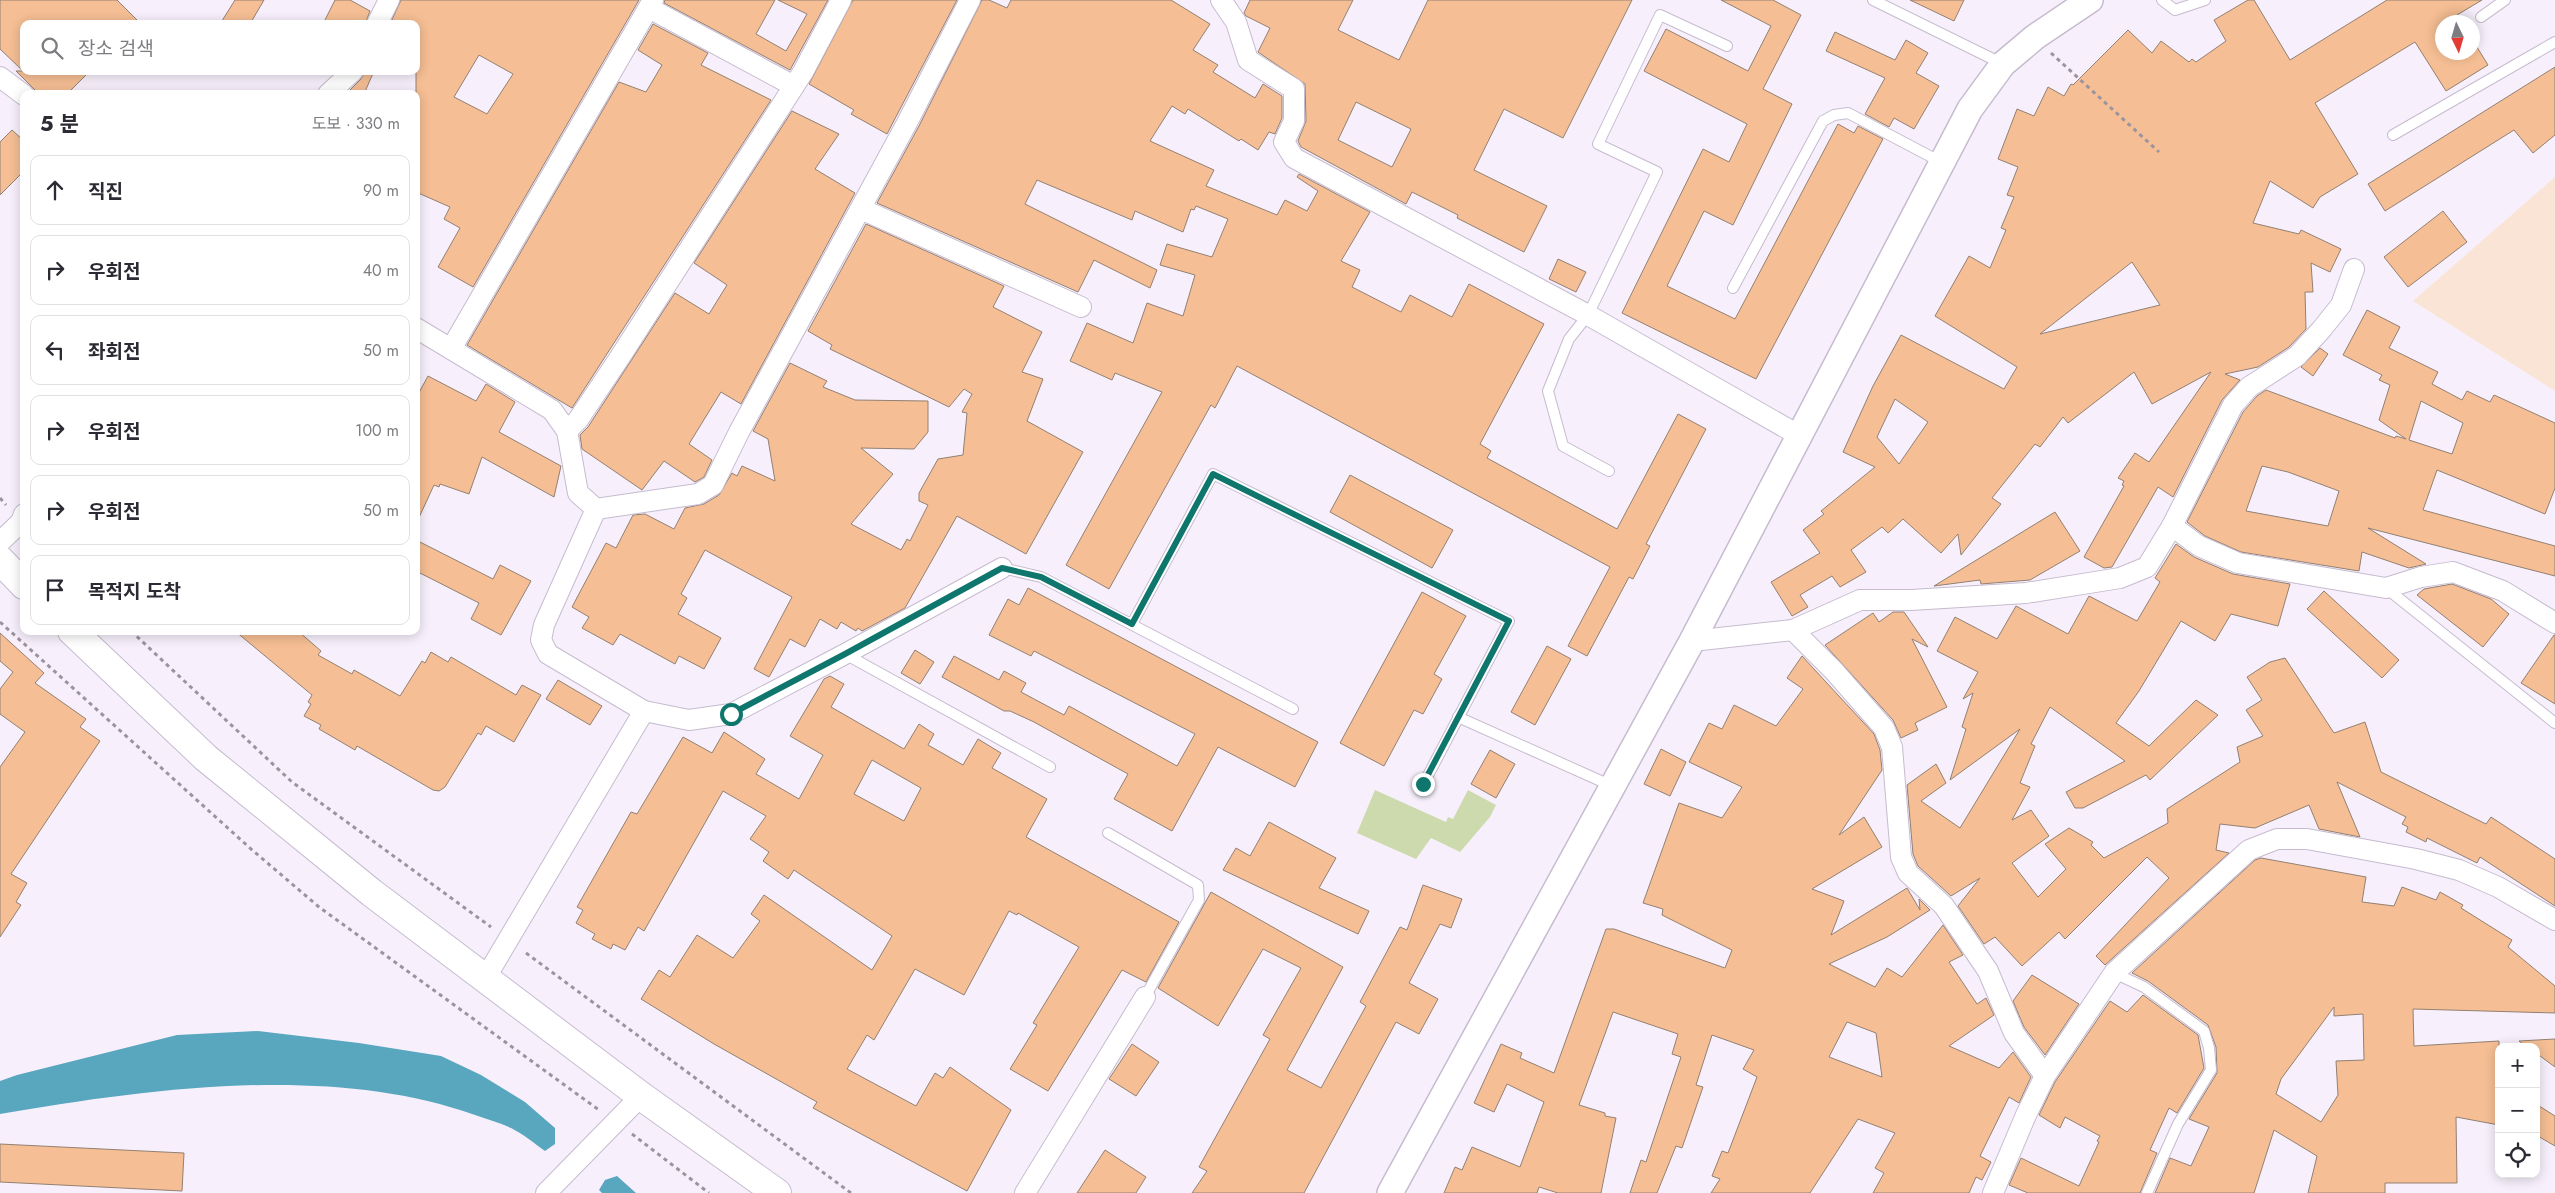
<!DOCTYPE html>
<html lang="ko">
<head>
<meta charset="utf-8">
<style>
  body { margin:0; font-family:Jost,"Noto Sans KR",sans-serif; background:#f7f7f7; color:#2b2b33 }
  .controls { position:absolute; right:15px; bottom:15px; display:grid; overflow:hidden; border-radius:10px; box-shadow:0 2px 12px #0003 }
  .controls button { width:45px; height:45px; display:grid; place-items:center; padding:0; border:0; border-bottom:1px solid #e1e1e2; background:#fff; color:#2b2b33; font:25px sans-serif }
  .compass { position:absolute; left:2435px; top:15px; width:45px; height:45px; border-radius:50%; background:#fff; box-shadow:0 2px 12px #0003; rotate:175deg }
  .stop { position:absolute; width:15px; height:15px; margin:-11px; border:4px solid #0f766e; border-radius:50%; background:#fff }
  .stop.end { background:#0f766e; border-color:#fff; box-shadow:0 1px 5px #0008 }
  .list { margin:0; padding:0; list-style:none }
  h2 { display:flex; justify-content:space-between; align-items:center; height:65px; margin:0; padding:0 20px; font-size:21px }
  h2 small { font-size:16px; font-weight:400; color:#7c7c81 }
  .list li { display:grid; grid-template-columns:32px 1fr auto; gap:15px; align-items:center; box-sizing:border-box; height:70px; margin:0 10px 10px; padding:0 10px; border:1px solid #e1e1e2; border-radius:10px }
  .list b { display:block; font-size:19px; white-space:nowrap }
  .list em { font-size:16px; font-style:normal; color:#7c7c81 }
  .icon { flex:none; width:28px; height:28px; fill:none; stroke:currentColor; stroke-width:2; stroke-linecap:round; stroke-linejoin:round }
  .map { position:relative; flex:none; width:2555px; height:1193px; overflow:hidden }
  .search { position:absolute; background:#fff; box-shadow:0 2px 12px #0003; left:20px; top:20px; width:400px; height:55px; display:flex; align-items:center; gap:12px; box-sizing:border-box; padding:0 18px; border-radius:10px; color:#7c7c81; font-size:19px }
  .panel { position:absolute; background:#fff; box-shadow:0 2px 12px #0003; left:20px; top:90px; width:400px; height:545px; border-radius:10px }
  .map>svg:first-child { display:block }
</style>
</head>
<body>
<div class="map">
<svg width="2555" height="1193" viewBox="0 0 2555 1193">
  <rect width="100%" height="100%" fill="#f7f0fc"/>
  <path fill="#fae4d6" d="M2555,177V391L2413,301Z"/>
  <path fill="#cddaae" d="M1375,790L1446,822L1448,817L1453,819L1468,790L1496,805L1490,817L1460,852L1431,838L1416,859L1357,833Z"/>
  <g fill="#59a7bf">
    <path d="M258,1031L359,1043L441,1056L481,1075L525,1102L555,1128V1144L545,1151C534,1143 523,1134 511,1128C500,1123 487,1119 475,1115C330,1063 149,1089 0,1114V1081L17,1075L177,1035Z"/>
    <path d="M617,1176L636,1193H602L599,1190L605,1180Z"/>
  </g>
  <g fill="#f5be94" stroke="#938072" fill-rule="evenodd">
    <path d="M0,0H117L141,24H24V71H90L67,94H39L16,71H23L0,49Z"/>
    <path d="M235,0H264L250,24H220Z"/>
    <path d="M335,0H350L370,11L365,24H323Z"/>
    <path d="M401,0H639L473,287L438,267L460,228L444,219L450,207L416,192V24H390ZM479,55L513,74L487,114L454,97Z"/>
    <path d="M665,0H775L756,34L786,51L807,14L778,0H828L790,70L664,3Z"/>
    <path d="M853,0H957L887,134L851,114L854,110L809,84Z"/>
    <path d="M982,0H989L1007,8L1011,0H1171L1210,24L1193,50L1218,65L1213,72L1255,98L1263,84L1282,96V118L1275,134L1269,132L1258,150L1241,139L1239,141L1188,109L1185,114L1172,106L1150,141L1214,170L1206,186L1277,215L1285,200L1307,211L1318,191L1297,177L1299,174L1370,212L1341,261L1360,270L1352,287L1401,312L1410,295L1452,317L1469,284L1544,324L1480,444L1491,451L1487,458L1617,529L1678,414L1706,429L1646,544L1650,546L1633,579L1629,577L1587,656L1568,646L1610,567L1237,366L1215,408L1211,405L1109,589L1066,565L1162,392L1115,373L1112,380L1070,361L1087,323L1133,343L1147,303L1183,316L1195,275L1160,265L1167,244L1212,257L1228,219L1196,206L1194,210L1191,209L1183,232L1135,211L1132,220L1037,180L1025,204L1157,270L1150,288L1094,260L1078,292L877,203L919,126Z"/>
    <path d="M1250,0H1353L1338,30L1399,60L1428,0H1632L1563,138L1504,109L1474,170L1547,206L1524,252L1457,218L1458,215L1412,192L1406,204L1301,147L1298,141L1306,121L1305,84L1258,52L1270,28L1246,16L1244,13ZM1356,102L1411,129L1392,167L1338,140Z"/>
    <path d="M1721,0H1773L1801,15L1763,89L1792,104L1733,225L1704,211L1667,286L1735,319L1838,124L1854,133L1858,126L1883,139L1756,379L1622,313L1703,149L1729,162L1747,124L1644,71L1666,29L1748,71L1771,26Z"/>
    <path d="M1910,0H1964L1954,21Z"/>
    <path d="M2248,0H2254L2290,60L2387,0H2482L2457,15L2462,22H2442V52H2472V39L2488,65L2446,91L2415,42L2315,103L2358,174L2320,197L2313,208L2270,181L2253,223L2299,234L2301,230L2341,249L2330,272L2311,263L2313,292H2305L2306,329L2289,347L2258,367L2225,374L2240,380L2222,400L2173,497L2158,487L2112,567L2104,568L2084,557L2124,486L2122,485L2124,481L2118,478L2135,453L2149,462L2211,372L2152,404L2134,372L2068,423L2063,417L2040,447L2035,444L1992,498L2001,504L1961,555L1958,534L1941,553L1903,519L1888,533L1882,527L1851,550L1866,572L1840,587L1832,576L1800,595L1808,607L1792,616L1771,582L1820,553L1803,530L1824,514L1821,511L1875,467L1843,452L1873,386L1901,335L2004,389L2017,367L1935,316L1969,256L1990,268L2006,230L2001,228L2014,197L2007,195L2018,167L1998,159L2017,109L2034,116L2048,87L2064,96L2071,84L2073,85L2128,30L2152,53L2161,41L2189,62L2192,59L2196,62L2226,41L2214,20ZM2132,262L2160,305L2040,334ZM1895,399L1928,422L1899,464L1877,437Z"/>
    <path d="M653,24L708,53L701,65L771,100L572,408L467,345L619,82L646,92L662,65L638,50Z"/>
    <path d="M1835,32L1895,60L1906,40L1928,53L1916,73L1939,86L1914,129L1894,118L1889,127L1865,114L1885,78L1826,51Z"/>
    <path d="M2555,67V135L2533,153L2514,130L2385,211L2368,184Z"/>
    <path d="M365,71H374L364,94H346L361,79Z"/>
    <path d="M792,111L839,134L815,169L855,193L741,404L721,392L689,444L712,460L704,477L695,482L664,461L642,490L582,449L580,435L588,427L675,293L709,314L727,285L694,263Z"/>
    <path d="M12,130L24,141V171L0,195V142Z"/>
    <path d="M2443,211L2467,242L2408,287L2384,257Z"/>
    <path d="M866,224L1004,286L993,307L1042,332L1022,372L1043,379L1027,421L1083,452L1026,554L957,516L905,608L862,631L858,628L856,631L841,622L837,629L820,619L805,647L790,639L769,677L754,669L792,597L705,550L681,594L687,598L678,614L721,638L704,669L679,656L675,664L620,634L613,645L582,628L589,617L572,607L606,543L616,548L633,515L645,514L674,529L685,508L704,504L719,495L732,473L737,476L742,466L775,481L768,439L753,431L790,363L827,381L823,387L855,400L928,401V432L914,449L861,448L893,474L851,524L901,550L907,539L910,541L928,505L919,501V493L938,459L963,455L967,413L962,412L972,394L964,389L949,407L830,349L832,345L808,331Z"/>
    <path d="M1558,259L1586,272L1576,292L1549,279Z"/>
    <path d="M2367,310L2400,327L2389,348L2438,372L2432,384L2462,400L2467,391L2490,402L2494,395L2555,423V488L2545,514L2437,470L2423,510L2555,546V576L2368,528L2426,564L2409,568L2362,552L2359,571L2241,552L2205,536L2187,522L2243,412L2257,396L2266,390L2395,438L2396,436L2406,439L2379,420L2390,385L2379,380L2382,375L2343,355ZM2421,401L2463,423L2452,454L2409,440ZM2262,466L2288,472L2339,491L2328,526L2246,511Z"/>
    <path d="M2320,348L2328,354L2313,376L2301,367Z"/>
    <path d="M428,376L476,401L486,384L515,402L499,432L561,466L554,497L482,457L469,494L440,484L439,487L434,485L416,524V398Z"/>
    <path d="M1350,475L1453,530L1432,568L1330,512Z"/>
    <path d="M2055,512L2080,551L2030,580L1981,584L1980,580L1934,586Z"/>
    <path d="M416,540L493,579L500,565L531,581L501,635L471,619L479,603L416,571Z"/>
    <path d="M2176,544L2194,557L2233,574L2290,584L2278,626L2231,614L2215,641L2181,621L2139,691L2116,723L2149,746L2196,700L2218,715L2150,780L2146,775L2083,808H2075L2066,792L2125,761L2050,707L2031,744L2035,746L2020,783L2030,787L2012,820L2031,810L2049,836L2012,863L2038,897L2066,869L2045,844L2069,828L2093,842L2091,845L2104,858L2168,823L2167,809L2240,762L2237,747L2263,736L2246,710L2262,700L2247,677L2270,662L2285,658L2334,733L2365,722L2381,772L2486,824L2491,817L2555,859V906L2480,857L2477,863L2427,838L2426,842L2406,832L2408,827L2402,824L2406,817L2337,782L2360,837L2319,829L2309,805L2255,828L2220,824L2216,850L2229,853L2105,965L2096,956L2169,878L2147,857L2065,939L2059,932L2022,966L1995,937L1984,944L1958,906L1980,878L1951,896L1918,866L1913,854L1907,785L1936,764L1946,783L1921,801L1960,828L2020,729L1950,780L1966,729L1962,727L1973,693L1963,699L1978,672L1937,651L1955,617L1997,639L2016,606L2068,634L2089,596L2137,621L2160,582L2155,578Z"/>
    <path d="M2452,584L2491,599L2509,614L2483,647L2417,595L2424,589Z"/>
    <path d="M1028,588L1318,742L1295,787L1218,747L1172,831L1114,799L1128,774L1034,722L1010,711H1004L942,677L954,656L999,680L1004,671L1026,683L1021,692L1064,715L1069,706L1177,766L1195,734L1034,651L1031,656L989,635L1008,599L1019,605Z"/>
    <path d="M2324,591L2399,660L2382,678L2307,609Z"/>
    <path d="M1422,592L1466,616L1434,674L1442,679L1423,714L1414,710L1384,766L1340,743Z"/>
    <path d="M1893,612H1904L1928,647L1912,639L1947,707L1915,723L1918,730L1901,738L1893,720L1825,645L1873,613L1879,622Z"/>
    <path d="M235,631H298L321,651L318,655L352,674L354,670L400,696L422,661L425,663L431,652L448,662L451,657L516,695L522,685L541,695L514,742L486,726L481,735L478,733L445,787L439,791L433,790L357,746L355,750L319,729L321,725L304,716L311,704L308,702L312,695Z"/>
    <path d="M0,633L44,673L35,683L86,719L80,727L100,741L11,874L27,883L16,902L21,905L0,937V767L25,732L0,714V689L13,672L0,661Z"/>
    <path d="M2554,635H2555V704L2521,683Z"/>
    <path d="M1547,646L1571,659L1535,725L1511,712Z"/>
    <path d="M915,650L934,662L920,684L901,673Z"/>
    <path d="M1802,656L1874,734L1880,750L1882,770L1839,835L1864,817L1882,847L1812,889L1844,901L1831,935L1907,888L1920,910L1919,899L1930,910L1887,937L1829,964L1875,987L1887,968L1902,977L1943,925L1963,955L1949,962L1977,1004L1986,998L1994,1015L1949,1046L1999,1068L2013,1052L2031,1077L2019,1103L2009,1097L1980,1156L1991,1162L1982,1180L1976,1177L1969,1193H1873L1884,1173L1875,1168L1895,1133L1858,1119L1810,1193H1711L1720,1179L1712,1176L1722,1151L1728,1153L1757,1077L1743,1069L1754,1050L1712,1035L1696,1085L1703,1087L1682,1148L1676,1146L1657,1193H1630L1641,1160L1646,1162L1681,1057L1672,1054L1678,1034L1613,1012L1579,1105L1605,1113V1116L1616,1118L1601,1193H1558L1539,1187L1537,1193H1444L1455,1167L1462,1170L1472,1147L1520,1167L1544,1102L1507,1084L1494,1112L1474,1103L1501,1044L1522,1053L1520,1058L1554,1073L1606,929H1614L1725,968L1732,950L1662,915L1663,909L1643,903L1679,803L1722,818L1742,787L1689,762L1709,723L1722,729L1734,705L1776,726L1803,689L1787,678ZM1847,1022L1876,1033L1882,1077L1829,1057Z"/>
    <path d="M830,676L844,684L831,707L904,749L919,724L934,734L928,745L963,765L978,739L1001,753L992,768L1047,799L1026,837L1179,922L1146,982L1122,970L1048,1091L1010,1069L1037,1025L1033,1023L1079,947L1018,913L1017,915L1009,911L964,995L915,969L874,1040L867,1035L847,1069L916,1106L935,1073L943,1078L950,1067L1011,1110L967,1191L813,1108L817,1102L714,1044L641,999L659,970L670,977L697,935L733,958L760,921L751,914L764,895L872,970L892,936L794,870L788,879L763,861L769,852L750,839L766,816L723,791L644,931L638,927L625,950L613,944L611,949L592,939L595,934L576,923L583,910L577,907L631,812L637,814L683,737L712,753L724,732L765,759L756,774L799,799L823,755L790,736L824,679ZM872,760L921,788L904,821L854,794Z"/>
    <path d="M558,680L602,706L590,725L546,699Z"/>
    <path d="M1661,749L1686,762L1670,796L1644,784Z"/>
    <path d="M1490,750L1515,764L1496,798L1471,784Z"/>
    <path d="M1269,822L1336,858L1319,888L1369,911L1358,934L1223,870L1236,848L1250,856Z"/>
    <path d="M2261,858L2366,877L2362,902L2394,906L2402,887L2436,900L2440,892L2463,905L2461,908L2512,940L2508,947L2555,986V1013L2413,1009L2414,1046L2499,1041V1125L2456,1117L2457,1183H2385V1193H2308L2317,1156L2274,1130L2254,1193H2155L2170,1158L2191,1166L2209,1127L2189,1119L2217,1073L2216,1047L2208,1025L2148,981L2132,973L2255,860ZM2334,1007V1016L2363,1014L2364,1060L2336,1061L2338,1095L2321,1122L2276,1094L2281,1079Z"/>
    <path d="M1423,885L1462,899L1451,928L1440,924L1409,983L1438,999L1419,1034L1396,1022L1304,1193H1192L1207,1171L1199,1167L1270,1039L1263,1035L1301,968L1263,949L1218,1026L1158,988L1211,892L1343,967L1287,1070L1321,1088L1366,1006L1360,1002L1400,927L1407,930Z"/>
    <path d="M2032,975L2079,1004L2045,1055L2024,1027L2013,1001Z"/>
    <path d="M2143,995L2198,1035L2204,1068L2177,1113L2169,1108L2150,1150L2157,1153L2140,1193H2028L2009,1185L2021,1158L2079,1186L2099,1142L2097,1141L2100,1136L2065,1117L2060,1128L2039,1115L2055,1082L2110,1001L2127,1012Z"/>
    <path d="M2555,1039V1067L2536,1053V1047H2527L2519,1041Z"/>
    <path d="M1132,1044L1159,1062L1136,1096L1109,1079Z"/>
    <path d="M2536,1104L2555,1116V1146L2536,1135Z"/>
    <path d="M0,1144L184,1153L182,1191L0,1182Z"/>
    <path d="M1105,1150L1146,1177L1136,1193H1077Z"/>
  </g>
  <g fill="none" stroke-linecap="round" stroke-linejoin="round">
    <g stroke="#c6bbcf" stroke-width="12">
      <g id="service">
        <path d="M1873,0L2003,64"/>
        <path d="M2162,0L2175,10L2205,0"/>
        <path d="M2481,17L2505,0"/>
        <path d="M2393,135L2555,42"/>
        <path d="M1733,288L1823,121L1834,115L1848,113L1941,162"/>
        <path d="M1609,471L1563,446L1548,391L1569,339L1588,315L1657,172L1598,144L1660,15L1727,46"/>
        <path d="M1002,568L1041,577L1293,709"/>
        <path d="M2386,588L2555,723"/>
        <path d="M1132,624L1213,474L1509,621L1423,785"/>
        <path d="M845,654L1050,767"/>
        <path d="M1458,717L1612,786"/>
        <path d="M1108,833L1198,885L1199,900L1145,997"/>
        <path d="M2114,973L2144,987L2204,1031L2209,1048L2211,1070L2178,1124L2147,1193"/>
      </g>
    </g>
    <g stroke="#c6bbcf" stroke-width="22">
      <g id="minor">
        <path d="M970,0L908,121L739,432L713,485L698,494L596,509L544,625L541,640L548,654L644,711L689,720L731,714L845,654L1002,568"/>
        <path d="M1221,0L1236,22L1248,60L1294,89V121L1284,142L1294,158L1588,315L1800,436"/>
        <path d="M649,8L794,86"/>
        <path d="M377,24L389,0"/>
        <path d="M0,77L24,95"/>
        <path d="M328,94L353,71"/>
        <path d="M861,209L1081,307"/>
        <path d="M416,328L552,410L567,431L578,493L596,509"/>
        <path d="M451,349L653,0"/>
        <path d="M567,431L578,420L620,357L803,72L841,0"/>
        <path d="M2172,526L2199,546L2238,563L2386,588L2421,577L2453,572L2503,591L2555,623"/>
        <path d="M0,542L21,522L24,514"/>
        <path d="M1793,630L1834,671L1884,728L1892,747L1901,857L1908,873L1944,906L1988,971L2014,1033L2045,1076"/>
        <path d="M1692,641L1793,630L1860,600H1911L2026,593L2120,578L2147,567L2172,526L2233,405L2249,387L2297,356L2321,330L2341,305L2354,269"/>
        <path d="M486,977L644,711"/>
        <path d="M546,1193L641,1096"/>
        <path d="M1025,1193L1145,997"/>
        <path d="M1993,1193L2026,1115L2045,1076L2114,973L2249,850L2277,839H2307L2416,859L2459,870L2498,887L2555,920"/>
      </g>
    </g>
    <g stroke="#c6bbcf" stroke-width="28">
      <path id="tertiary" d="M1390,1193L1692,641L1970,109L2003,64L2035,37L2090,0"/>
    </g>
    <g stroke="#c6bbcf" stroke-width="30">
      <g id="secondary">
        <path d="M0,560L24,585"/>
        <path d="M72,631L206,758L372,893L641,1096L777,1193"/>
      </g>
    </g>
    <g stroke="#9b949f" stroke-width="3" stroke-dasharray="4 4" stroke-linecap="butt">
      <path d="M2051,53L2159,152"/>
      <path d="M0,498L6,505"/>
      <path d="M0,622L251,849L319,907L599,1110"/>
      <path d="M131,631L292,782L491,927"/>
      <path d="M526,953L851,1193"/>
      <path d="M632,1134L709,1193"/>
    </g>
    <use href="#service" stroke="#fff" stroke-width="10"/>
    <use href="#minor" stroke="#fff" stroke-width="20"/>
    <use href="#tertiary" stroke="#fff" stroke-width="25"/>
    <use href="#secondary" stroke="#fff" stroke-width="28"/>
  </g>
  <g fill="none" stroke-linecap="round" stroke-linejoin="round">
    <path stroke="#0f766e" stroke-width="6" d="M731,714L845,654L1002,568L1041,577L1132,624L1213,474L1509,621L1423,784"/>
  </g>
</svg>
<div class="controls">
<button>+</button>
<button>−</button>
<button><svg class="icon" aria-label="locate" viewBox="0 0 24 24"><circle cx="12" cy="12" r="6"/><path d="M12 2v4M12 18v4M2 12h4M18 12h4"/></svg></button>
</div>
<svg class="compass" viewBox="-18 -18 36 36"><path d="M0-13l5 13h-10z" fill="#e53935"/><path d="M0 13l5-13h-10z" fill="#7c7c81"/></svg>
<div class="stop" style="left:731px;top:714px"></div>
<div class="stop end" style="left:1423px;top:784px"></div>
<div class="search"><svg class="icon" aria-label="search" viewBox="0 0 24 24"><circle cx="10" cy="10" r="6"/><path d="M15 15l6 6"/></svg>장소 검색</div>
<section class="panel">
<h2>5 분<small>도보 · 330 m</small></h2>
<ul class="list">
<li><svg class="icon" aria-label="ahead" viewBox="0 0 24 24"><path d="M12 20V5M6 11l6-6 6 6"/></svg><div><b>직진</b></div><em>90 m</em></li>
<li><svg class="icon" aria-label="right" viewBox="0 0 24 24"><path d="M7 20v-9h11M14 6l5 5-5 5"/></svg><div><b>우회전</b></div><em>40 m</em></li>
<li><svg class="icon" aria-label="left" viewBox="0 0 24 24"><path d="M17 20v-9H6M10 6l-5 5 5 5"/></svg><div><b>좌회전</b></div><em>50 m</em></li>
<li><svg class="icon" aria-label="right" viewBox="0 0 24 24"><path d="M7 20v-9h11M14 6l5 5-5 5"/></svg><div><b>우회전</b></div><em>100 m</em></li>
<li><svg class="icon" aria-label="right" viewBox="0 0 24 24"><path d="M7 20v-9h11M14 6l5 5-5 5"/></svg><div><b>우회전</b></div><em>50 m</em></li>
<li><svg class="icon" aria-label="arrive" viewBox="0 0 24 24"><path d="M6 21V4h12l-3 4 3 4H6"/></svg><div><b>목적지 도착</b></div></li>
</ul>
</section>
</div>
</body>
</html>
